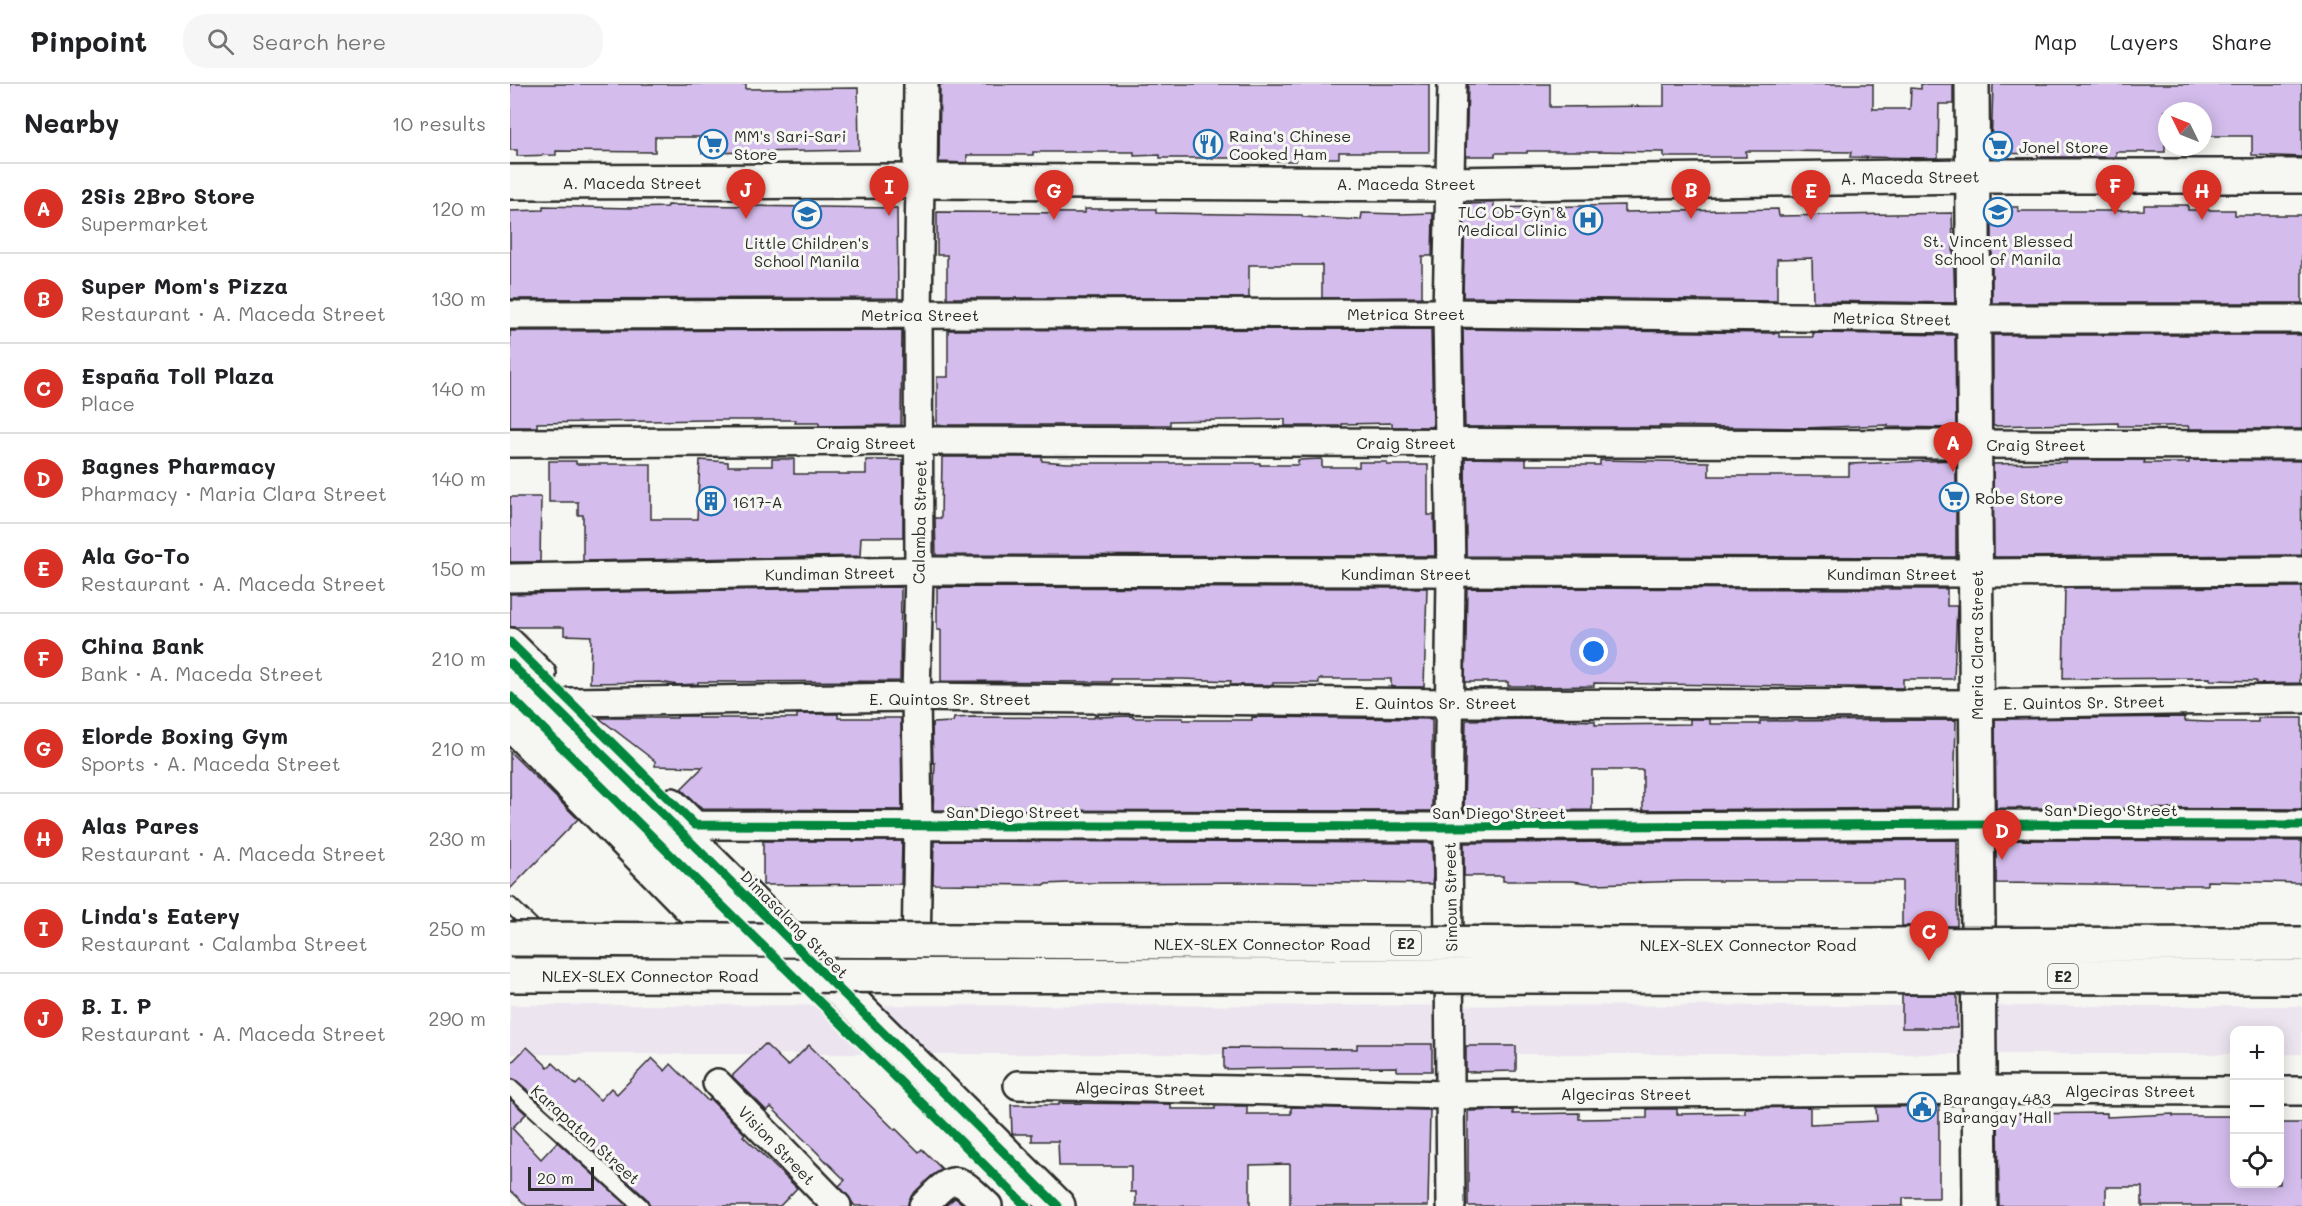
<!DOCTYPE html>
<html lang="en">
<head>
<meta charset="utf-8">
<style>
  body { margin:0; font-family:Mali,sans-serif; background:#f6f6f6; color:#202124 }
  .controls { position:absolute; right:18px; bottom:18px; display:grid; overflow:hidden; border-radius:12px; box-shadow:0 3px 15px #0003 }
  .controls button { width:54px; height:54px; display:grid; place-items:center; padding:0; border:0; border-bottom:2px solid #e0e0e0; background:#fff; color:#202124; font:30px sans-serif }
  .compass { position:absolute; left:1648px; top:18px; width:54px; height:54px; border-radius:50%; background:#fff; box-shadow:0 3px 15px #0003; rotate:313deg }
  .scale { position:absolute; left:18px; bottom:15px; width:66px; box-sizing:border-box; padding-left:6px; border:3px solid #2b2b2b; border-top:0; font-size:16px; line-height:21px; white-space:nowrap; color:#2b2b2b; -webkit-text-stroke:4px #f6f6f2; paint-order:stroke }
  .you { position:absolute; left:1084px; top:568px; width:21px; height:21px; margin:-15px; border:4px solid #fff; border-radius:50%; background:#1a73e8; box-shadow:0 0 0 9px #1a73e833 }
  .badge { display:grid; place-items:center; width:39px; height:39px; border-radius:50%; background:#d93025; color:#fff; font-size:20px; font-weight:700 }
  .pin { position:absolute; translate:-50% -50px; filter:drop-shadow(0 2px 3px #0008) }
  .pin::after { content:''; position:absolute; top:32px; width:21px; height:18px; background:inherit; clip-path:polygon(0 0,100% 0,50% 100%) }
  .list { margin:0; padding:0; list-style:none }
  h2 { display:flex; justify-content:space-between; align-items:center; height:78px; margin:0; padding:0 24px; font-size:26px }
  h2 small { font-size:20px; font-weight:400; color:#757577 }
  .list li { display:grid; grid-template-columns:39px 1fr auto; gap:18px; align-items:center; box-sizing:border-box; height:90px; padding:0 24px; border-top:2px solid #e0e0e0 }
  .list b { display:block; font-size:22px; white-space:nowrap }
  .list p { margin:0; font-size:20px; white-space:nowrap; color:#757577 }
  .list em { font-size:20px; font-style:normal; color:#757577 }
  .icon { flex:none; width:33px; height:33px; fill:none; stroke:currentColor; stroke-width:2; stroke-linecap:round; stroke-linejoin:round }
  .map { position:relative; flex:none; width:1792px; height:1122px; overflow:hidden }
  header { display:flex; align-items:center; gap:36px; box-sizing:border-box; height:84px; padding:0 30px; background:#fff; border-bottom:2px solid #e0e0e0 }
  header strong { font-size:28px }
  nav { display:flex; gap:33px; margin-inline-start:auto; font-size:21px }
  .search { width:420px; height:54px; background:#f6f6f6; display:flex; align-items:center; gap:15px; box-sizing:border-box; padding:0 21px; border-radius:24px; color:#757577; font-size:22px }
  main { display:flex }
  aside { flex:1; background:#fff }
  .map>svg:first-child { display:block }
</style>
</head>
<body>
<header>
<strong>Pinpoint</strong>
<div class="search"><svg class="icon" aria-label="search" viewBox="0 0 24 24"><circle cx="10" cy="10" r="6"/><path d="M15 15l6 6"/></svg>Search here</div>
<nav><a>Map</a><a>Layers</a><a>Share</a></nav>
</header>
<main>
<aside>
<h2>Nearby<small>10 results</small></h2>
<ul class="list">
<li><span class="badge">A</span><div><b>2Sis 2Bro Store</b><p>Supermarket</p></div><em>120 m</em></li>
<li><span class="badge">B</span><div><b>Super Mom's Pizza</b><p>Restaurant · A. Maceda Street</p></div><em>130 m</em></li>
<li><span class="badge">C</span><div><b>España Toll Plaza</b><p>Place</p></div><em>140 m</em></li>
<li><span class="badge">D</span><div><b>Bagnes Pharmacy</b><p>Pharmacy · Maria Clara Street</p></div><em>140 m</em></li>
<li><span class="badge">E</span><div><b>Ala Go-To</b><p>Restaurant · A. Maceda Street</p></div><em>150 m</em></li>
<li><span class="badge">F</span><div><b>China Bank</b><p>Bank · A. Maceda Street</p></div><em>210 m</em></li>
<li><span class="badge">G</span><div><b>Elorde Boxing Gym</b><p>Sports · A. Maceda Street</p></div><em>210 m</em></li>
<li><span class="badge">H</span><div><b>Alas Pares</b><p>Restaurant · A. Maceda Street</p></div><em>230 m</em></li>
<li><span class="badge">I</span><div><b>Linda's Eatery</b><p>Restaurant · Calamba Street</p></div><em>250 m</em></li>
<li><span class="badge">J</span><div><b>B. I. P</b><p>Restaurant · A. Maceda Street</p></div><em>290 m</em></li>
</ul>
</aside>
<div class="map">
<svg width="1792" height="1122" viewBox="0 0 1792 1122">
  <rect width="100%" height="100%" fill="#f6f6f2"/>
  <filter id="ink" filterUnits="userSpaceOnUse"><feTurbulence type="fractalNoise" baseFrequency=".0167" numOctaves="2"/><feDisplacementMap in="SourceGraphic" scale="12" xChannelSelector="R" yChannelSelector="G"/><feConvolveMatrix kernelMatrix="1 2 1 2 8 2 1 2 1" color-interpolation-filters="sRGB"/></filter>
  <g filter="url(#ink)">
    <path fill="#ece5f0" d="M0,921L1792,922V970H1770V946H1724V970H0Z"/>
    <g fill="#d4bdec" stroke="#2b2b2b" stroke-width="1.5">
      <path d="M0,0H236V5L348,4L349,66L192,69L191,53H145V68L46,67V71L7,72V66H0Z"/>
      <path d="M430,0H919V68H829V74H786V77H743V74H650V71L624,72V68H523V71H457V79L429,78Z"/>
      <path d="M958,0H1040V23L1154,22V0H1363V25H1400L1401,4L1411,5V0H1443V20H1429L1428,74L1340,73L1341,68L1271,67H1236V73H1154V68L1079,67H1017V69H985V72H956Z"/>
      <path d="M1483,0H1792V73L1742,71V52H1693V27H1655V68H1606V73H1528V70L1481,69Z"/>
      <path d="M984,119V124L1114,121V128L1268,125L1269,132L1442,129L1445,219L1303,217L1302,174L1267,175V217L953,213L955,120Z"/>
      <path d="M157,121L387,124L388,214L0,215V127L33,126V122L121,124L157,123Z"/>
      <path d="M1634,121H1678V126H1725V131H1792V219H1482V123H1508V127H1597L1634,126Z"/>
      <path d="M575,125H646V129L792,131L793,133L851,136L852,129L891,130L923,129L922,172H912V213L812,214V181H739V214H437V171H427V128L575,129Z"/>
      <path d="M921,245L923,343H882V339L832,340V342H775V335L660,337V341H427V293H438V246Z"/>
      <path d="M953,245L1269,249V253H1303V249L1445,251L1446,344L1378,343V341L1294,344L1149,342V343H955Z"/>
      <path d="M392,246L391,341L309,342V339H285L286,336H196L27,339V343H0V247Z"/>
      <path d="M1483,251H1792V345H1679L1678,342H1608V339L1483,342Z"/>
      <path d="M432,373H532V377L557,379H750V381H788V376L812,375V383H849V378H877V381H918V431H924L925,472L426,471L425,434H431Z"/>
      <path d="M955,374L1016,375V381H1090V376L1199,378V392H1339V380L1446,376V473L956,472Z"/>
      <path d="M262,375H284V390H356V376H393V453H351L350,472L73,477V431H68V418H39V377H66V380H141V435H187L190,376L218,378V382H262Z"/>
      <path d="M1556,376H1635L1634,379H1679V376L1791,377L1792,471L1484,473L1483,380L1556,378Z"/>
      <path d="M0,413H31L30,478H0Z"/>
      <path d="M391,503L390,597L188,598V600L168,601L150,598L80,599L81,552L54,551V543H0V510Z"/>
      <path d="M427,503L917,504L914,603H881V595H809V599H763V601H720L721,597L673,595H601V598L431,597V546H427Z"/>
      <path d="M1792,503L1790,599L1746,600V597L1700,596V594L1553,595L1555,504Z"/>
      <path d="M957,504L1437,505V522H1447L1444,595H1393V604L1084,599V602L1023,603V602H998V598H955Z"/>
      <path d="M287,630H328V634H391L392,726L192,725L171,705L193,683L145,682V677L89,634H167V632H188V634H287Z"/>
      <path d="M623,632V634H673V636H742V633L922,635V727L423,726L425,679H423L422,639L443,638L444,634L463,633L584,634V633Z"/>
      <path d="M1675,633V637L1697,638H1748V634H1792V725L1486,724L1485,635Z"/>
      <path d="M1023,635L1085,637V641L1180,640V635H1200V640H1250V637L1446,636L1444,724L1133,726V686H1082V726L954,727L956,636Z"/>
      <path d="M0,668L68,735L0,805Z"/>
      <path d="M1447,756V842H1392V797H1174L1085,800L1062,797H993V792H954V759Z"/>
      <path d="M1486,756L1792,757L1791,799L1697,797V801H1660L1486,799Z"/>
      <path d="M253,757H392L391,800L253,801Z"/>
      <path d="M424,757L922,759L923,792L922,800L765,798L558,799L535,800V801L423,800Z"/>
      <rect x="1392" y="911" width="55" height="33"/>
      <path d="M255,960L278,982L299,961L385,1046L386,1045L409,1068L412,1065L432,1085L422,1092L402,1111L398,1122H345L329,1102L335,1096L261,1023L257,1027L222,992Z"/>
      <path d="M847,960H922V987H887V983L714,985V964L847,965Z"/>
      <path d="M956,962H1006V987L956,988Z"/>
      <path d="M17,963L38,983L43,979L66,1001L70,997L90,1016L101,1004L107,1010L142,974L155,987L161,980L198,1017L200,1015L235,1050L233,1052L287,1104L270,1122H140L137,1115L60,1045L62,1042L35,1015L31,1018L6,996L0,994V980Z"/>
      <path d="M0,1015L16,1030L2,1044L31,1075L47,1058L118,1122H17L0,1106Z"/>
      <path d="M549,1019L661,1020V1025H705V1022H737V1030H781V1023L920,1026L918,1122H780V1080L740,1081V1122H626V1108H621V1082H549L548,1057H522V1050H502L501,1021H549Z"/>
      <path d="M1429,1022V1114H1393V1122H958V1027L1003,1026V1030L1069,1029V1035L1137,1034V1025H1167V1030L1235,1029V1024L1300,1023V1040L1367,1037L1366,1023Z"/>
      <path d="M1597,1029V1033L1663,1030V1032H1725V1100H1770V1039H1792V1122H1632V1103H1596V1122H1489L1488,1030Z"/>
      <path d="M445,1114L449,1117L455,1122H435Z"/>
    </g>
    <g fill="none" stroke-linecap="round" stroke-linejoin="round">
      <g stroke="#2b2b2b" stroke-width="18">
        <g id="lane">
          <path d="M0,821L31,851"/>
          <path d="M0,1003L131,1122"/>
        </g>
      </g>
      <g stroke="#2b2b2b" stroke-width="32">
        <g id="street">
          <path d="M0,231L937,229L1463,235H1792"/>
          <path d="M0,359L410,357L1792,361"/>
          <path d="M0,494L409,487L1465,489L1792,487"/>
          <path d="M0,558L32,590"/>
          <path d="M60,618L406,613L940,619L1466,620L1792,615"/>
          <path d="M0,643L195,842L196,873L0,872"/>
          <path d="M162,718L185,741L938,743L1467,740L1792,741"/>
          <path d="M406,875L408,742L406,613L409,487L408,230L410,97"/>
          <path d="M207,999L327,1122"/>
          <path d="M508,1001L939,1011L1469,1006L1724,1007"/>
          <path d="M1770,1007H1792"/>
          <path d="M413,1122C445,1088 445,1091 478,1122"/>
          <path d="M941,1122L938,743L941,489L937,229L942,0"/>
        </g>
      </g>
      <g stroke="#2b2b2b" stroke-width="38">
        <g id="secondary">
          <path d="M1462,0L1470,1122"/>
          <path d="M410,97L411,0"/>
          <path d="M0,98L410,97L941,100L1463,92H1792"/>
        </g>
      </g>
      <g stroke="#2b2b2b" stroke-width="38">
        <g id="primary">
          <path d="M0,579L548,1122"/>
          <path d="M0,612L252,862"/>
        </g>
      </g>
      <use href="#lane" stroke="#f6f6f2" stroke-width="14"/>
      <use href="#street" stroke="#f6f6f2" stroke-width="27"/>
      <use href="#secondary" stroke="#f6f6f2" stroke-width="33"/>
      <use href="#primary" stroke="#f6f6f2" stroke-width="33"/>
      <g stroke="#2b2b2b" stroke-width="38" stroke-linecap="butt">
        <g id="highway-bridge">
          <path d="M0,855L1321,861L1792,860"/>
          <path d="M0,891L1792,893"/>
        </g>
      </g>
      <use href="#highway-bridge" stroke="#f6f6f2" stroke-width="33"/>
      <g stroke="#f6f6f2" stroke-width="13">
        <g id="cycleway">
          <path d="M0,558L185,741L938,743L1467,740L1792,741"/>
          <path d="M0,579L548,1122"/>
          <path d="M0,612L516,1122"/>
        </g>
      </g>
      <use href="#cycleway" stroke="#00873e" stroke-width="9"/>
    </g>
  </g>
  <defs>
    <g id="supermarket-ring" transform="scale(1.5)"><circle r="9.5" fill="#f6f6f2" stroke="#1f6fb2" stroke-width="1.5"/><path d="M-6-5.5h2.5l.6 2H6L4.5 2H-2.5L-4.4-4H-6ZM-1.5 3.2a1.3 1.3 0 1 0 .1 0ZM3 3.2a1.3 1.3 0 1 0 .1 0Z" fill="#1f6fb2"/></g>
    <g id="restaurant-ring" transform="scale(1.5)"><circle r="9.5" fill="#f6f6f2" stroke="#1f6fb2" stroke-width="1.5"/><path d="M-5-6h1v4h1v-4h1v4h1v-4h1v5L-1.5 .5V6h-2V.5L-5-1ZM5-6V6H3V1.5H1.5Q1.5-4 5-6Z" fill="#1f6fb2"/></g>
    <g id="school-ring" transform="scale(1.5)"><circle r="9.5" fill="#f6f6f2" stroke="#1f6fb2" stroke-width="1.5"/><path d="M0-5L7-2L0 1L-7-2ZM-4 1L0 2.5L4 1V4Q0 6-4 4Z" fill="#1f6fb2"/></g>
    <g id="hospital-ring" transform="scale(1.5)"><circle r="9.5" fill="#f6f6f2" stroke="#1f6fb2" stroke-width="1.5"/><path d="M-5-5h3v3.5h4V-5h3V5h-3V1.5h-4V5h-3Z" fill="#1f6fb2"/></g>
    <g id="building-ring" transform="scale(1.5)"><circle r="9.5" fill="#f6f6f2" stroke="#1f6fb2" stroke-width="1.5"/><path d="M-4-6H4V6H1V3H-1V6H-4ZM-2.5-4.3h1.7v1.8h-1.7ZM.8-4.3h1.7v1.8H.8ZM-2.5-1h1.7V.8h-1.7ZM.8-1h1.7V.8H.8Z" fill="#1f6fb2"/></g>
    <g id="civic-ring" transform="scale(1.5)"><circle r="9.5" fill="#f6f6f2" stroke="#1f6fb2" stroke-width="1.5"/><path d="M-.6-6.5H3V-4.5H.6V-3L4-1V1h2V6H-6V1h2V-1L-.6-3ZM-1.2 2.5V6h2.4V2.5Z" fill="#1f6fb2"/></g>
  </defs>
  <g fill-rule="evenodd">
    <use href="#supermarket-ring" x="203" y="60"/>
    <use href="#restaurant-ring" x="698" y="60"/>
    <use href="#supermarket-ring" x="1488" y="62"/>
    <use href="#school-ring" x="1488" y="128"/>
    <use href="#school-ring" x="297" y="130"/>
    <use href="#hospital-ring" x="1078" y="136"/>
    <use href="#supermarket-ring" x="1444" y="413"/>
    <use href="#building-ring" x="201" y="417"/>
    <use href="#civic-ring" x="1412" y="1023"/>
  </g>
  <g text-anchor="middle" dominant-baseline="central" stroke-width="6" stroke-linejoin="round" paint-order="stroke">
    <g fill="#f6f6f2" stroke="#686867" stroke-width="1.5">
      <rect x="881" y="847" width="30" height="24" rx="4.5"/>
      <rect x="1538" y="880" width="30" height="24" rx="4.5"/>
    </g>
    <g font-size="15" font-weight="bold" fill="#2b2b2b">
      <text x="896" y="859">E2</text>
      <text x="1553" y="892">E2</text>
    </g>
    <g font-size="16" fill="#2b2b2b" stroke="#f6f6f2" text-anchor="start">
      <text x="224" y="51">MM's Sari-Sari<tspan x="224" dy="18">Store</tspan></text>
      <text x="719" y="51">Raina's Chinese<tspan x="719" dy="18">Cooked Ham</tspan></text>
      <text x="1509" y="62">Jonel Store</text>
      <text x="1057" y="127" text-anchor="end">TLC Ob-Gyn &amp;<tspan x="1057" dy="18">Medical Clinic</tspan></text>
      <text x="1488" y="156" text-anchor="middle">St. Vincent Blessed<tspan x="1488" dy="18">School of Manila</tspan></text>
      <text x="297" y="158" text-anchor="middle">Little Children's<tspan x="297" dy="18">School Manila</tspan></text>
      <text x="1465" y="413">Robe Store</text>
      <text x="222" y="417">1617-A</text>
      <text x="1433" y="1014">Barangay 483<tspan x="1433" dy="18">Barangay Hall</tspan></text>
    </g>
    <g font-size="16" fill="#2b2b2b" stroke="#f6f6f2">
      <text transform="translate(1400 93) rotate(-1)">A. Maceda Street</text>
      <text x="122" y="98">A. Maceda Street</text>
      <text x="896" y="99">A. Maceda Street</text>
      <text x="896" y="229">Metrica Street</text>
      <text x="410" y="230">Metrica Street</text>
      <text transform="translate(1382 234) rotate(1)">Metrica Street</text>
      <text x="356" y="358">Craig Street</text>
      <text x="896" y="358">Craig Street</text>
      <text x="1526" y="360">Craig Street</text>
      <text transform="translate(409 438) rotate(-89)">Calamba Street</text>
      <text transform="translate(320 489) rotate(-1)">Kundiman Street</text>
      <text x="896" y="489">Kundiman Street</text>
      <text x="1382" y="489">Kundiman Street</text>
      <text transform="translate(1466 561) rotate(-90)">Maria Clara Street</text>
      <text x="440" y="614">E. Quintos Sr. Street</text>
      <text x="926" y="618">E. Quintos Sr. Street</text>
      <text transform="translate(1574 618) rotate(-1)">E. Quintos Sr. Street</text>
      <text x="1601" y="725">San Diego Street</text>
      <text x="503" y="727">San Diego Street</text>
      <text x="989" y="728">San Diego Street</text>
      <text transform="translate(940 813) rotate(-91)">Simoun Street</text>
      <text transform="translate(285 840) rotate(45)">Dimasalang Street</text>
      <text x="752" y="859">NLEX-SLEX Connector Road</text>
      <text x="1238" y="860">NLEX-SLEX Connector Road</text>
      <text x="140" y="891">NLEX-SLEX Connector Road</text>
      <text transform="translate(630 1004) rotate(1)">Algeciras Street</text>
      <text x="1620" y="1006">Algeciras Street</text>
      <text x="1116" y="1009">Algeciras Street</text>
      <text transform="translate(76 1050) rotate(42)">Karapatan Street</text>
      <text transform="translate(267 1061) rotate(46)">Vision Street</text>
    </g>
  </g>
</svg>
<div class="controls">
<button>+</button>
<button>−</button>
<button><svg class="icon" aria-label="locate" viewBox="0 0 24 24"><circle cx="12" cy="12" r="6"/><path d="M12 2v4M12 18v4M2 12h4M18 12h4"/></svg></button>
</div>
<svg class="compass" viewBox="-18 -18 36 36"><path d="M0-13l5 13h-10z" fill="#e53935"/><path d="M0 13l5-13h-10z" fill="#757577"/></svg>
<div class="scale">20 m</div>
<div class="you"></div>
<div class="pin badge" style="left:1443px;top:388px">A</div>
<div class="pin badge" style="left:1181px;top:135px">B</div>
<div class="pin badge" style="left:1419px;top:877px">C</div>
<div class="pin badge" style="left:1492px;top:776px">D</div>
<div class="pin badge" style="left:1301px;top:136px">E</div>
<div class="pin badge" style="left:1605px;top:131px">F</div>
<div class="pin badge" style="left:544px;top:136px">G</div>
<div class="pin badge" style="left:1692px;top:136px">H</div>
<div class="pin badge" style="left:379px;top:132px">I</div>
<div class="pin badge" style="left:236px;top:135px">J</div>
</div>
</main>
</body>
</html>
